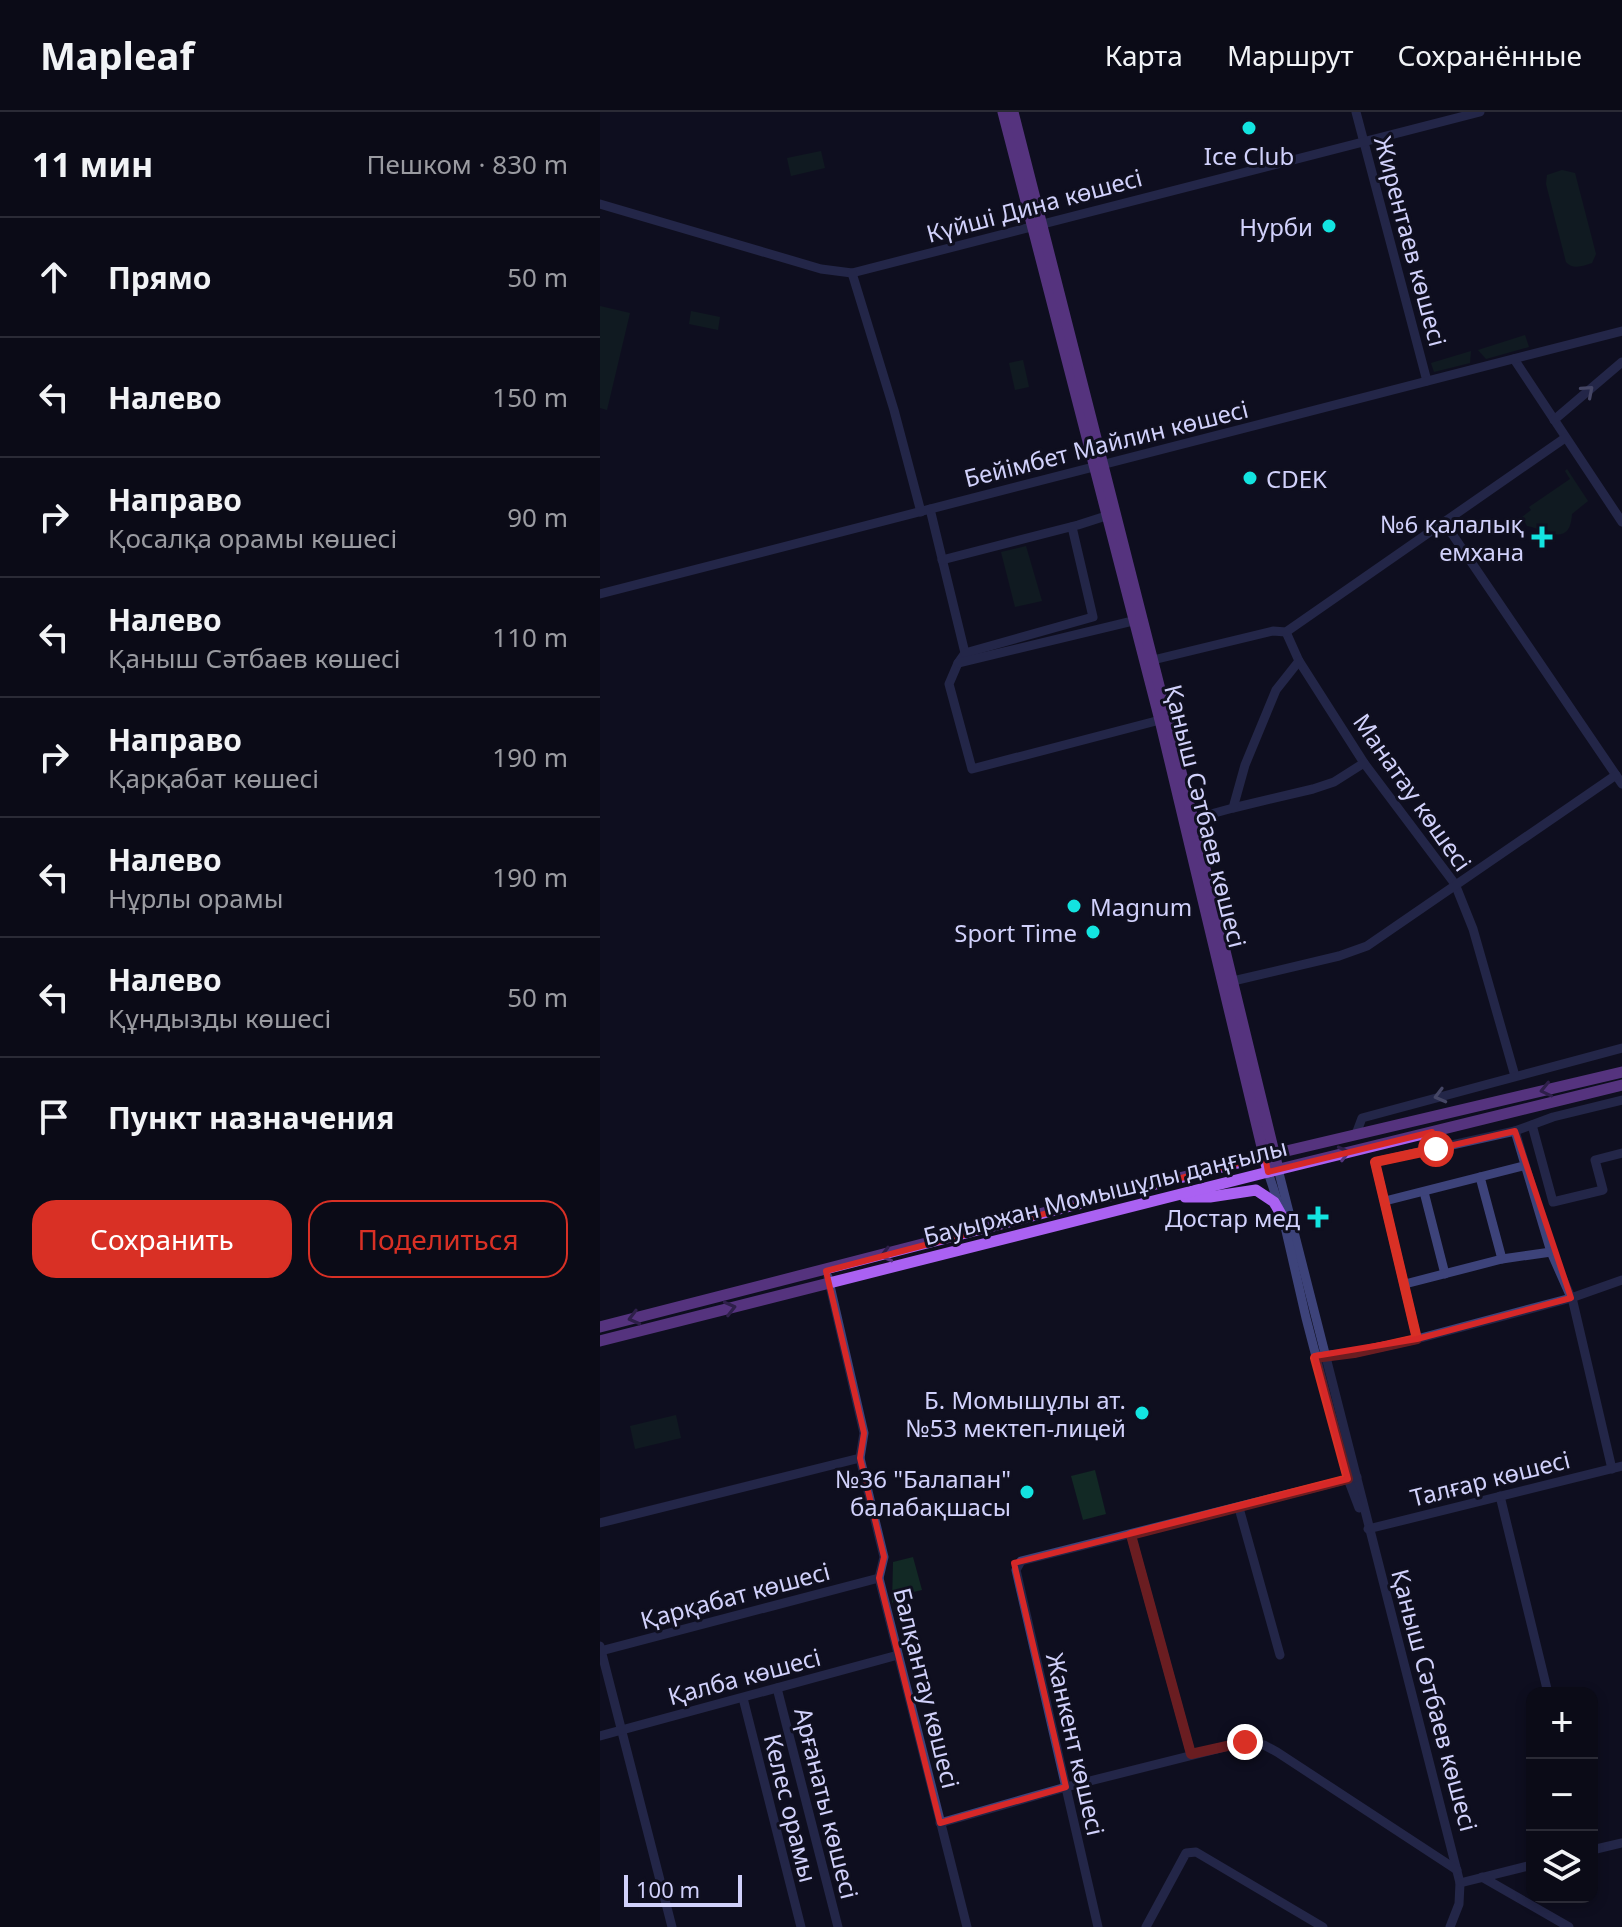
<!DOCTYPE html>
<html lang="ru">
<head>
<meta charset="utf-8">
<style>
  body { margin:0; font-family:"Noto Sans",sans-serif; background:#191924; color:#f1f3f6 }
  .controls { position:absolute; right:24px; bottom:24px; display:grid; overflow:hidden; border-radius:16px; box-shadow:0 4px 12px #0003 }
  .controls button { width:72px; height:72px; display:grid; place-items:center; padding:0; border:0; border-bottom:2px solid #2b2b36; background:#0b0b17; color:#f1f3f6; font:40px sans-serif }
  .scale { position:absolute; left:24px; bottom:20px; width:118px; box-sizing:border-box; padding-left:8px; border:4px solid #d1d1fb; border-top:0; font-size:22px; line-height:28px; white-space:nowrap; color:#d1d1fb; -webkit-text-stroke:6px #0f0f1f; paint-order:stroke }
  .stop { position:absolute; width:24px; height:24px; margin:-18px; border:6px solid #d93025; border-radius:50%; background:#fff }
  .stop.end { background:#d93025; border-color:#fff; box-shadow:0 2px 8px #0008 }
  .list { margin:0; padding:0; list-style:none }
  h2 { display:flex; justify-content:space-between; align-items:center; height:104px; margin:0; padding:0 32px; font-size:34px }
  h2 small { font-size:26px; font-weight:400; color:#9a9ba1 }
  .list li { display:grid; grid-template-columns:52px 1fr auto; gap:24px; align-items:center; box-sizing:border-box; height:120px; padding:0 32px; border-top:2px solid #2b2b36 }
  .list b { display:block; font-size:30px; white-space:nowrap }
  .list p { margin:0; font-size:26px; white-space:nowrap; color:#9a9ba1 }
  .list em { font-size:26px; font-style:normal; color:#9a9ba1 }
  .actions { display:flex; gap:16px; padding:24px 32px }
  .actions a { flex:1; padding:18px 0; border:2px solid #d93025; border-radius:24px; text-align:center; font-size:28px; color:#d93025 }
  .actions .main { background:#d93025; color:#fff }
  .icon { flex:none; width:44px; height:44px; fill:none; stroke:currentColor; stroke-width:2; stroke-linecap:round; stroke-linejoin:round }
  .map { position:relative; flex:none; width:1022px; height:1815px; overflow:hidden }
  header { display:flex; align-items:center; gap:48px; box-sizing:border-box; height:112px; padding:0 40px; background:#0b0b17; border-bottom:2px solid #2b2b36 }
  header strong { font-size:38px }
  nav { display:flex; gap:44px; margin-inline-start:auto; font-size:28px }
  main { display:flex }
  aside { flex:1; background:#0b0b17 }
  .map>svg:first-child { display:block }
</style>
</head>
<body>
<header>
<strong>Mapleaf</strong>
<nav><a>Карта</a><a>Маршрут</a><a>Сохранённые</a></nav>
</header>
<main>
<aside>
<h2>11 мин<small>Пешком · 830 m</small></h2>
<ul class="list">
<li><svg class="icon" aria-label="ahead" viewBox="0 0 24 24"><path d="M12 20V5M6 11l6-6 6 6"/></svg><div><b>Прямо</b></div><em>50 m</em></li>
<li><svg class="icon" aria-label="left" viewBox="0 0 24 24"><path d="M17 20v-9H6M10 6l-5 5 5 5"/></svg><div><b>Налево</b></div><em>150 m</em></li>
<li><svg class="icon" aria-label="right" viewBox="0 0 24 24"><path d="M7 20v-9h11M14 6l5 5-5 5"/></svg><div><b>Направо</b><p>Қосалқа орамы көшесі</p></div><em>90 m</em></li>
<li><svg class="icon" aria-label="left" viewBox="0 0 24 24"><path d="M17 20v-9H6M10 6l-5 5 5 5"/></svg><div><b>Налево</b><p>Қаныш Сәтбаев көшесі</p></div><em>110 m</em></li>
<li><svg class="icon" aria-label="right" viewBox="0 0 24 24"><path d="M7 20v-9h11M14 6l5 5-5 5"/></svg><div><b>Направо</b><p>Қарқабат көшесі</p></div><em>190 m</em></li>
<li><svg class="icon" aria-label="left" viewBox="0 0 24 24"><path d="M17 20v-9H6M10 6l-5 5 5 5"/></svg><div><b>Налево</b><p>Нұрлы орамы</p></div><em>190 m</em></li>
<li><svg class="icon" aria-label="left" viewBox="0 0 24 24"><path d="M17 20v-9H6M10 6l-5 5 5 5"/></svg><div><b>Налево</b><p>Құндызды көшесі</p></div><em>50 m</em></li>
<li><svg class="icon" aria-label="arrive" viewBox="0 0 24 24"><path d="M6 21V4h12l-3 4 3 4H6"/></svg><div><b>Пункт назначения</b></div></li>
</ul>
<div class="actions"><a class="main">Сохранить</a><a>Поделиться</a></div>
</aside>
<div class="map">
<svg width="1022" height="1815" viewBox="0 0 1022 1815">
  <rect width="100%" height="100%" fill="#0f0f1f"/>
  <g fill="#122925">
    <path d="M221,39L225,56L191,64L187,46Z"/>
    <path d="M962,58L975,61L996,142L992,151C983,154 973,158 966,150L946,72L947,63Z"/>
    <path d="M0,194L30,201L7,298L0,296Z"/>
    <path d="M91,199L120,205L118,218L89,212Z"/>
    <path d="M925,223L929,235L886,247L878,238Z"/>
    <path d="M871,239L870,251L834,260L831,251Z"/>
    <path d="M423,248L429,275L415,278L409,251Z"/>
    <path d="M967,357L988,389L972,402C970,437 945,417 927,414L922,405L931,398L929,395L970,367L965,359Z"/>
    <path d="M426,434L442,489L415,495L401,440Z"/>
    <path d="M76,1303L81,1326L35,1337L30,1314Z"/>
    <path d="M495,1358L506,1402L483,1408L471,1364Z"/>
    <path d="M313,1445L322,1478L305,1482L292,1491L293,1450Z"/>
  </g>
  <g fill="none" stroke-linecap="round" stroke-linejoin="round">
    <g stroke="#3d437a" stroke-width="9">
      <path d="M756,0L827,269"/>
      <path d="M0,92L221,157L252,161L880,0"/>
      <path d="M252,161L294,298L321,400"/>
      <path d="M914,247L1022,410"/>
      <path d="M954,308L1022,250"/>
      <path d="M330,397L365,541L358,551L349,572L372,657L560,608"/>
      <path d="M844,410L1022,672"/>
      <path d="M342,448L478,413L506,404"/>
      <path d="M0,482L1022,219"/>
      <path d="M686,520L699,549L764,651L855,772L873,817L915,964"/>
      <path d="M365,541L493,505L472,415"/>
      <path d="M553,548L673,519L686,520L965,326"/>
      <path d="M358,551L541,507"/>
      <path d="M633,696L713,677L734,670L764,651"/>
      <path d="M589,708L633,696L645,653L676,578L699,549"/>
      <path d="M633,869L739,844L767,834L1016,663"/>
      <path d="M932,1013L953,1090L1003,1078L995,1048L1022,1041"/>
      <path d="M915,1019L951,1140L973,1190L1012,1357"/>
      <path d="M756,1022L762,1006L1022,936"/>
      <path d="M678,1057L860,1771L859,1792L850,1815"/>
      <path d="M668,1060L683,1106L706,1206L748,1367L759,1396"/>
      <path d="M880,1065L902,1147"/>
      <path d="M824,1080L845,1162"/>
      <path d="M785,1089L923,1054"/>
      <path d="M228,1165L264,1321L260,1346L284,1445L279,1466L367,1815"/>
      <path d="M805,1172L902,1147L951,1140"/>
      <path d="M817,1227L775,1050L915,1019L953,1005L1022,988"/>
      <path d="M719,1244L754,1241L817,1227L971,1186L1022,1168"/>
      <path d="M900,1384L948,1581"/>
      <path d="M639,1396L680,1543"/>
      <path d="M0,1411L260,1346"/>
      <path d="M768,1417L1022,1354"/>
      <path d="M531,1423L591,1642"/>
      <path d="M0,1534L72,1815"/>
      <path d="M1,1539L279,1466"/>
      <path d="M177,1576L238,1815"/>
      <path d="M143,1586L201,1815"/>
      <path d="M0,1624L298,1543"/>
      <path d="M340,1711L466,1675L645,1630L664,1633L677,1640L857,1758"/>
      <path d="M992,1738L1022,1731"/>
      <path d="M882,1765L969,1815"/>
      <path d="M860,1771L932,1753"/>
      <path d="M498,1815L416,1458L421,1449L757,1365"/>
      <path d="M546,1815L586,1741L596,1740L723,1815"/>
    </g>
    <g stroke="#aa61f2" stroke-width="11">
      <path d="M403,0L560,608L668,1060"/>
      <path d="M413,0L593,707L678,1057"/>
      <path d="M585,1085H610L656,1078L674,1090L683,1106"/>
      <path d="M0,1215L665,1044L1022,960"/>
      <path d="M0,1229L668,1060L1022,973"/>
    </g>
  </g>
  <defs><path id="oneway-chevron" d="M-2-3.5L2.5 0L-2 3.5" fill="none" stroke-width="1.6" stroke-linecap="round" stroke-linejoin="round" transform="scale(2)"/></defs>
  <g stroke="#878aba">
    <use href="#oneway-chevron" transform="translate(988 279) rotate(-41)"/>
    <use href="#oneway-chevron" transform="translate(840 984) rotate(165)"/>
  </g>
  <g stroke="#55347e">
    <use href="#oneway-chevron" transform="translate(946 978) rotate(167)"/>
    <use href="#oneway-chevron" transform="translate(744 1041) rotate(-14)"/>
    <use href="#oneway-chevron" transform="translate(286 1143) rotate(165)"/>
    <use href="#oneway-chevron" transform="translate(130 1196) rotate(-14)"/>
    <use href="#oneway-chevron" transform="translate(34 1206) rotate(165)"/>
  </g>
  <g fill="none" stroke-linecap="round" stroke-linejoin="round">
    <path stroke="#d93025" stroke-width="10" d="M645,1630L591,1642L531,1423L748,1367L715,1246L754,1241L817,1227L775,1050L836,1037"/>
  </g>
  <path d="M0 0H1022V1815H0ZM915,1019L971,1186L817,1227L715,1244L748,1367L414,1451L466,1675L340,1711L279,1466L284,1445L260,1346L264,1321L226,1159L665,1044L668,1060L832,1020L836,1037Z" fill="#0f0f1f" fill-opacity=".55" fill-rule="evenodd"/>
  <path fill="none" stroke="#d62828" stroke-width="6" stroke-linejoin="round" d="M915,1019L971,1186L817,1227L715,1244L748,1367L414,1451L466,1675L340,1711L279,1466L284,1445L260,1346L264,1321L226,1159L665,1044L668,1060L832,1020L836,1037Z"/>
  <g fill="#13e4e0" stroke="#0f0f1f" stroke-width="3">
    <circle cx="649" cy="16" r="8"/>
    <circle cx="729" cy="114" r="8"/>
    <circle cx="650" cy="366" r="8"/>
    <path d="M938 413h8v8h8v8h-8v8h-8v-8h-8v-8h8z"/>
    <circle cx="474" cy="794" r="8"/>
    <circle cx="493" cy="820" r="8"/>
    <path d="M714 1093h8v8h8v8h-8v8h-8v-8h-8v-8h8z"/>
    <circle cx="542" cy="1301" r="8"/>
    <circle cx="427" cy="1380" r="8"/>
  </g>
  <g text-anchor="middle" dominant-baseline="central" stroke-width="6" stroke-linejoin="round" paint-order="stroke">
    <g font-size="24" fill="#d1d1fb" stroke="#0f0f1f" text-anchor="end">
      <text x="649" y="43" text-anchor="middle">Ice Club</text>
      <text x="713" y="114">Нурби</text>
      <text x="666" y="366" text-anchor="start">CDEK</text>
      <text x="924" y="411">№6 қалалық<tspan x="924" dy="28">емхана</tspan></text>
      <text x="490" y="794" text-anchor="start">Magnum</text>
      <text x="477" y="820">Sport Time</text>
      <text x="700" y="1105">Достар мед</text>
      <text x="526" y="1287">Б. Момышұлы ат.<tspan x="526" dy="28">№53 мектеп-лицей</tspan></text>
      <text x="411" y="1366">№36 "Балапан"<tspan x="411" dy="28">балабақшасы</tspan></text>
    </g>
    <g font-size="24" fill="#d1d1fb" stroke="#0f0f1f">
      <text transform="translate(434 93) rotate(-15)">Күйші Дина көшесі</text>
      <text transform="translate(811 129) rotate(75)">Жирентаев көшесі</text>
      <text transform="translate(506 331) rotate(-14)">Бейімбет Майлин көшесі</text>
      <text transform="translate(813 680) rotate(55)">Манатау көшесі</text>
      <text transform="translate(606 704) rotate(76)">Қаныш Сәтбаев көшесі</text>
      <text transform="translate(505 1079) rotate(-14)">Бауыржан Момышұлы даңғылы</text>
      <text transform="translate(890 1366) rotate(-14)">Талғар көшесі</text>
      <text transform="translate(135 1483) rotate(-15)">Қарқабат көшесі</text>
      <text transform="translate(144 1564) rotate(-15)">Қалба көшесі</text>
      <text transform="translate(327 1576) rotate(76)">Балқантау көшесі</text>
      <text transform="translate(835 1588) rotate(75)">Қаныш Сәтбаев көшесі</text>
      <text transform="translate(476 1632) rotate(77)">Жанкент көшесі</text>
      <text transform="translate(227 1691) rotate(76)">Арғанаты көшесі</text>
      <text transform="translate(191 1696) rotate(76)">Келес орамы</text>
    </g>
  </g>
</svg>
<div class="controls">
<button>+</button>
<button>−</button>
<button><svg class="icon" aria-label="layers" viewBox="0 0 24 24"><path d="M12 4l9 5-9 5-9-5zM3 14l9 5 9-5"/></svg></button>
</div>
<div class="scale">100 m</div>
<div class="stop" style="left:836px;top:1037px"></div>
<div class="stop end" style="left:645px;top:1630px"></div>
</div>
</main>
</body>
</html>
